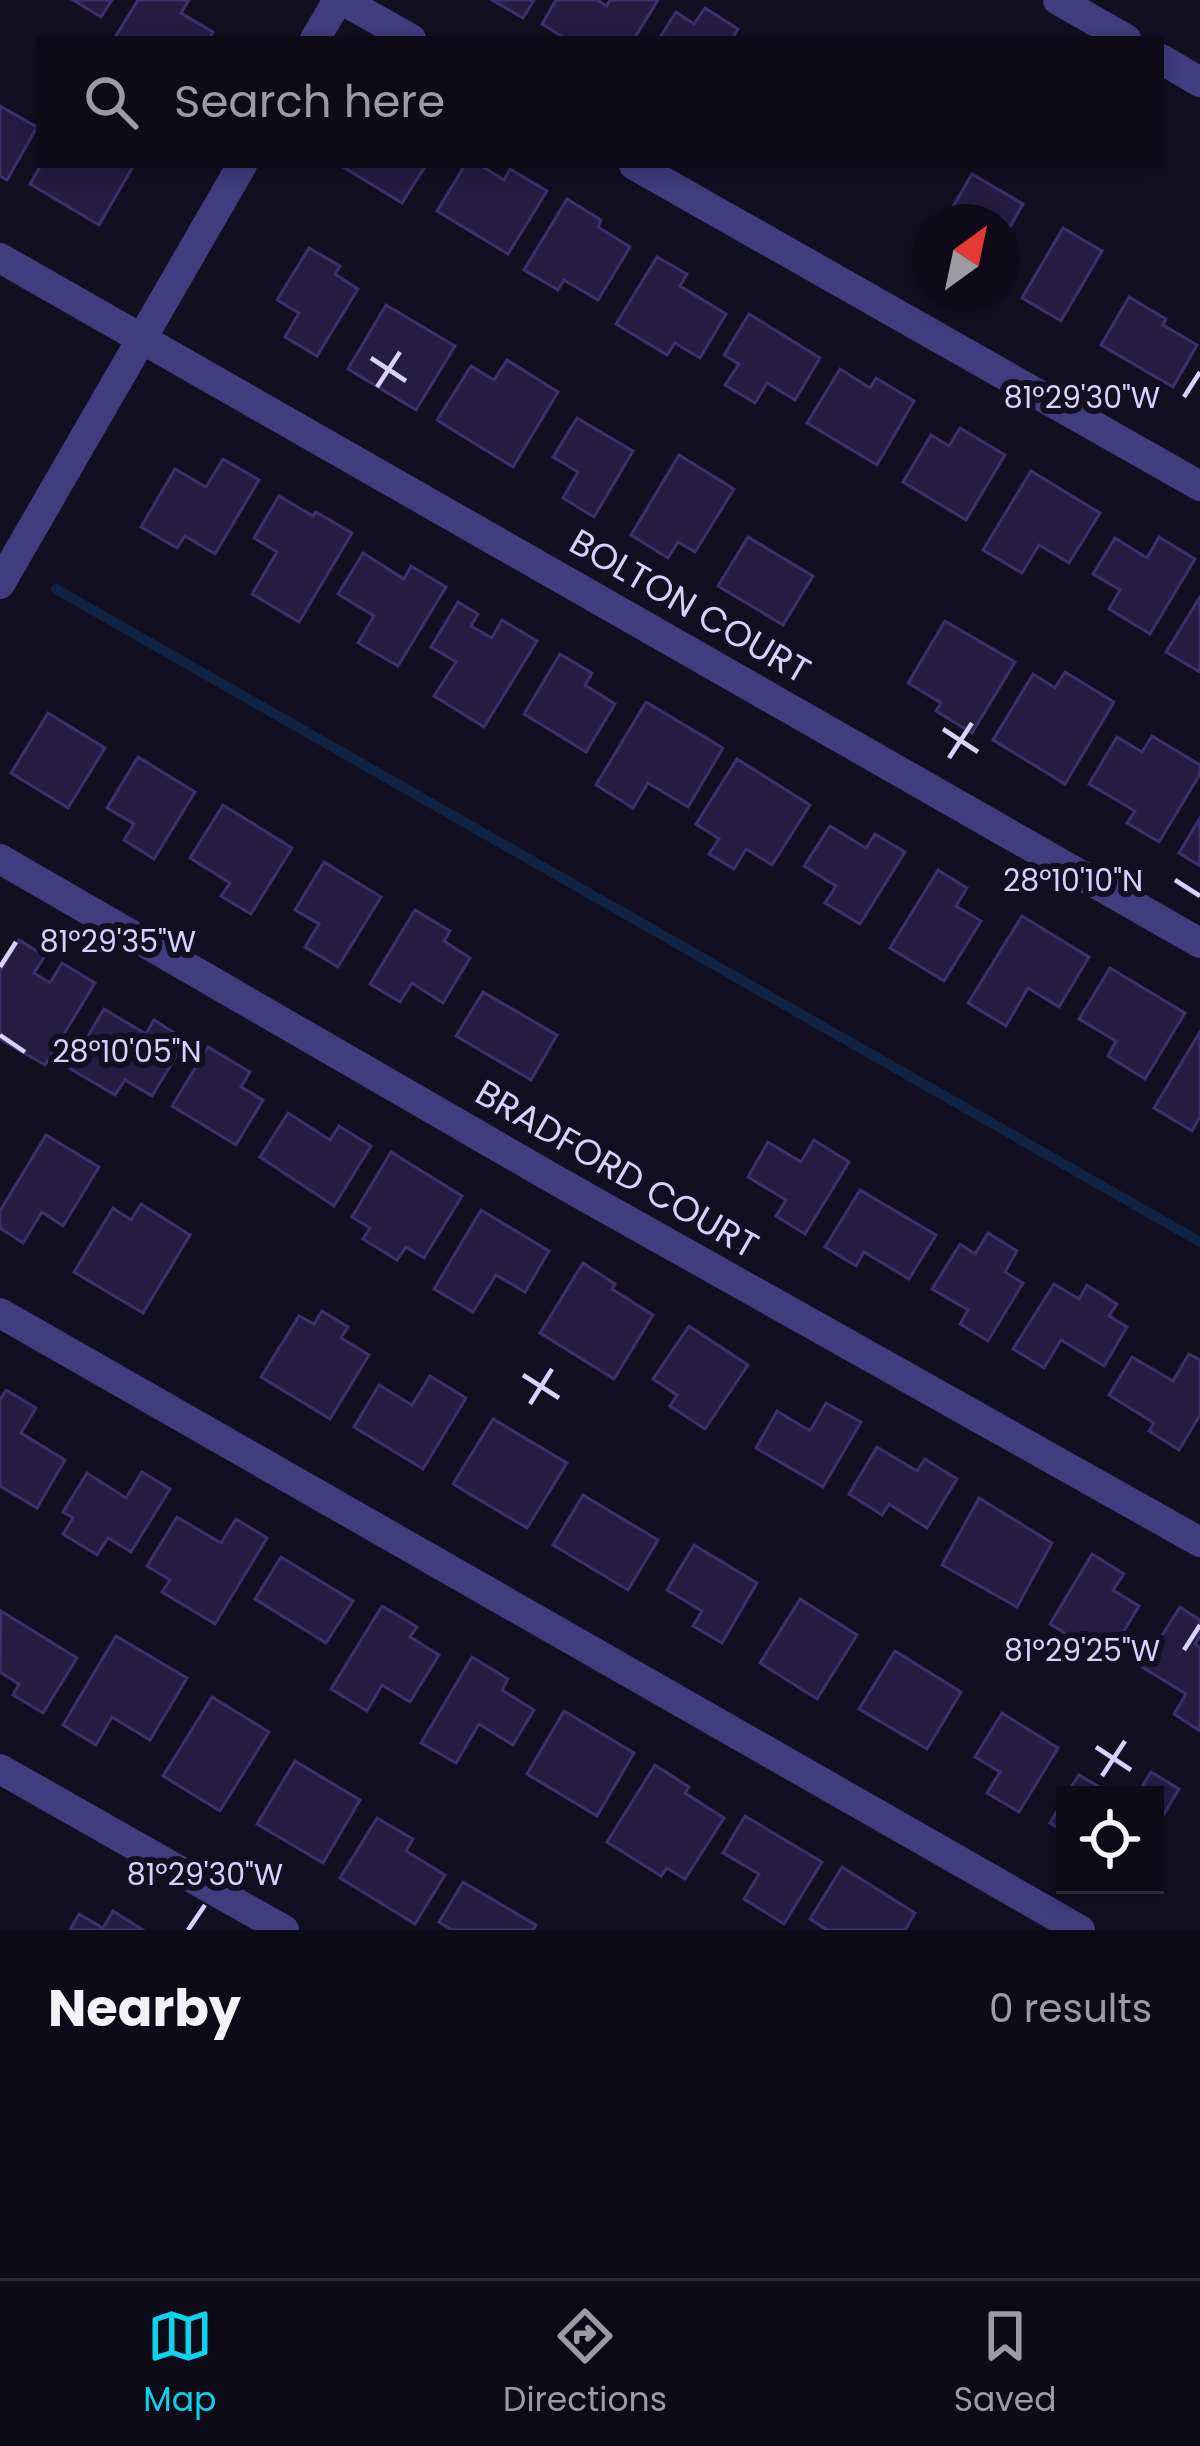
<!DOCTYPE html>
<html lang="en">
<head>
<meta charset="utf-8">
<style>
  body { margin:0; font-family:Poppins,sans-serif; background:#171422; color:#f1f3f6 }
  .controls { position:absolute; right:36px; bottom:36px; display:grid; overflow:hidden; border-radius:0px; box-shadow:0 6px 18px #0003 }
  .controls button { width:108px; height:108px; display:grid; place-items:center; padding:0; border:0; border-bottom:3px solid #2e2b38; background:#0e0b19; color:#f1f3f6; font:60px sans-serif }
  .compass { position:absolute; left:912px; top:204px; width:108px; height:108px; border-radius:50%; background:#0e0b19; box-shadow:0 6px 18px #0003; rotate:33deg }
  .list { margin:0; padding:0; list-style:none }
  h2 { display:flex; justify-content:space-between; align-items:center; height:156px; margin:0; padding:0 48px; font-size:51px }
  h2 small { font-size:39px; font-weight:400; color:#9b9ba2 }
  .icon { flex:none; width:66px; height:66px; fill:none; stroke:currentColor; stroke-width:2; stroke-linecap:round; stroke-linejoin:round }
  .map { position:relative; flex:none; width:1200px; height:1930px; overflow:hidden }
  .search { position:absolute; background:#0e0b19; box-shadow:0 6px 18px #0003; left:36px; right:36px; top:36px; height:132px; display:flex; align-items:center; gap:30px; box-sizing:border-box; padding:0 42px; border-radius:0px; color:#9b9ba2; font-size:45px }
  .sheet { height:348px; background:#0e0b19 }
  nav { display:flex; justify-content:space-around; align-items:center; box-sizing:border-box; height:168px; border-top:3px solid #2e2b38; background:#0e0b19; font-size:33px; color:#9b9ba2 }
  nav a { display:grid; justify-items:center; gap:6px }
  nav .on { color:#0dd2ec }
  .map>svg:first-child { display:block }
</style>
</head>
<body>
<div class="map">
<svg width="1200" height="1930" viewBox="0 0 1200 1930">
  <rect width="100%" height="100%" fill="#120f21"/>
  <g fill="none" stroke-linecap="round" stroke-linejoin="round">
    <path stroke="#102343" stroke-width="10" d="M56,589L1200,1242"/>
  </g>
  <g fill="#241c41" stroke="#3c2f6b" stroke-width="3">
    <path d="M73,0H112L101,17Z"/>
    <path d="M138,0H189L181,13L213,32L209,39H114Z"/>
    <path d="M492,0H534L523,18Z"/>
    <path d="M556,0H597L607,6L610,0H658L634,39H566L542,24Z"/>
    <path d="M705,8L738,29L732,39H659L676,12L694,24Z"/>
    <path d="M0,106L37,127L7,180L0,176Z"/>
    <path d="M41,165H134L99,225L30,184Z"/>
    <path d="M344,165H426L402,203L343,167Z"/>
    <path d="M465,165H480L504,180L510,169L547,191L508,254L437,211Z"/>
    <path d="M972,174L1023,204L1002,241V222H944Z"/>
    <path d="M567,199L601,220L598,227L630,247L598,300L564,280L558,290L524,270Z"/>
    <path d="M1063,228L1102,251L1061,321L1022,298Z"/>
    <path d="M309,248L340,266L335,274L358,289L317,356L285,337L299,313L277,300Z"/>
    <path d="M657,257L687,274L680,286L726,314L700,358L675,343L667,355L616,324Z"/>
    <path d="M1129,297L1166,319L1163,325L1197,345L1173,387L1101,345Z"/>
    <path d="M386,305L455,346L416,410L348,369Z"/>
    <path d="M749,314L820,358L795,400L767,383L755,403L725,385L739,364L724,355Z"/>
    <path d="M507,360L558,392L513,467L437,420L471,366L494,380Z"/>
    <path d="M840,369L870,388L876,378L914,401L877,465L807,423Z"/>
    <path d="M577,418L633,451L594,517L563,498L578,472L553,457Z"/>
    <path d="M960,428L1005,455L966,520L903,482L931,435L949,446Z"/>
    <path d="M679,455L734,489L695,552L678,542L668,558L631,535Z"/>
    <path d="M223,459L259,480L215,554L185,536L177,548L141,527L175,469L206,487Z"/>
    <path d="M1031,471L1100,513L1069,563L1039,545L1022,573L983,550Z"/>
    <path d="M279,496L313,516L316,512L352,533L299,622L252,594L277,552L254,538Z"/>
    <path d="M748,537L813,576L783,625L718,586Z"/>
    <path d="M1159,537L1195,559L1150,634L1109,609L1120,590L1093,574L1115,538L1147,558Z"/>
    <path d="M363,553L404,579L411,566L446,587L398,666L358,643L374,616L338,594Z"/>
    <path d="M1200,597V672L1166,652Z"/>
    <path d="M458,602L478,614L471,626L492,638L502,620L537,641L484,727L434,696L456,662L431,647Z"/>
    <path d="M945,621L1015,662L972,733L936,711L941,703L908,683Z"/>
    <path d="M560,654L592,673L585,685L615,704L586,752L524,714Z"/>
    <path d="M1065,672L1114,702L1065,784L993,740L1033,674L1055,688Z"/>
    <path d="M646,702L723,748L688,807L648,783L633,808L596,785Z"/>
    <path d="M48,713L105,748L68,808L11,773Z"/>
    <path d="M1152,736L1200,765V774L1159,842L1127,823L1135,811L1089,784L1117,737L1142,752Z"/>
    <path d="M138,757L195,792L154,859L124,840L134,824L107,808Z"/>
    <path d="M737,759L810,805L772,865L746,849L734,869L709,854L719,839L696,824Z"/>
    <path d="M223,805L292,848L251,914L221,896L230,883L190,858Z"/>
    <path d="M1200,818V866L1179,853Z"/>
    <path d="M830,826L866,848L875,834L905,852L860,924L825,903L836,886L804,866Z"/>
    <path d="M324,862L381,897L338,967L305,947L319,924L295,910Z"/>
    <path d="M938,870L967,888L956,906L981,921L944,981L890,948Z"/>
    <path d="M415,910L450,931L444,941L470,958L443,1003L412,983L400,1002L370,984Z"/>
    <path d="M1022,916L1089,957L1059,1007L1028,988L1006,1026L968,1003Z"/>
    <path d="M19,940L45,956L34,973L50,983L62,963L95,983L45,1065L0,1039V971Z"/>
    <path d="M1110,968L1185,1013L1145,1079L1108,1056L1116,1041L1079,1019Z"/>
    <path d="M483,992L557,1035L531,1080L456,1036Z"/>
    <path d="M104,1009L146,1034L154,1020L186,1040L152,1096L125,1080L115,1095L69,1068Z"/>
    <path d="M1200,1032V1117L1192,1131L1154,1108Z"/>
    <path d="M208,1047L250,1072L241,1087L263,1100L236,1145L172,1106Z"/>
    <path d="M288,1113L330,1140L339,1126L371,1146L334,1206L260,1157Z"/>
    <path d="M46,1135L99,1167L63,1226L42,1212L23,1243L0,1228V1211Z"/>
    <path d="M814,1140L849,1162L805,1234L776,1216L786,1200L748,1177L768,1142L801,1162Z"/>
    <path d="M391,1152L462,1196L424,1258L406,1247L397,1260L363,1239L370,1228L352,1217Z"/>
    <path d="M860,1190L936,1235L909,1279L864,1252L856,1266L825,1247Z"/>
    <path d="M141,1204L190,1235L143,1313L74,1272L113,1208L131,1220Z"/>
    <path d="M481,1210L549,1251L525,1292L496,1275L473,1312L434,1289Z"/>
    <path d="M988,1233L1017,1251L1005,1272L1023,1283L988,1341L960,1324L968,1310L932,1289L960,1244L975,1254Z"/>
    <path d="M583,1263L615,1284L612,1289L653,1315L614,1379L540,1333Z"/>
    <path d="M1054,1284L1079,1299L1087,1285L1117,1304L1109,1316L1127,1327L1104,1366L1061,1340L1044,1368L1013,1349Z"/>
    <path d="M322,1311L348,1327L341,1338L369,1355L330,1419L261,1377L299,1316L314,1324Z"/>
    <path d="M689,1326L748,1365L705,1429L670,1406L677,1395L653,1379Z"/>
    <path d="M1189,1354L1200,1360V1415L1179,1450L1149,1431L1154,1423L1109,1395L1132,1357L1173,1381Z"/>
    <path d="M430,1376L466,1398L423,1469L354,1427L379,1385L412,1405Z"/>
    <path d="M6,1390L36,1408L21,1433L65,1460L37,1508L0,1486V1400Z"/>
    <path d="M826,1403L861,1422L823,1487L756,1448L777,1411L810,1431Z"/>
    <path d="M493,1419L567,1463L527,1528L453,1484Z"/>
    <path d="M877,1447L917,1471L925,1459L957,1479L927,1528L889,1504L882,1515L849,1494Z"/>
    <path d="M142,1472L170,1489L131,1552L108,1538L97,1555L63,1534L73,1518L63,1512L87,1473L126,1498Z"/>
    <path d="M583,1495L658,1540L628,1590L553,1545Z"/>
    <path d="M979,1498L1052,1543L1017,1607L942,1565Z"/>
    <path d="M177,1517L221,1543L236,1519L267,1538L215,1624L162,1592L170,1580L147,1566Z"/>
    <path d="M694,1545L757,1583L722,1643L693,1626L702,1611L667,1590Z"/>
    <path d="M1092,1554L1124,1574L1113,1590L1139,1606L1107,1659L1050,1624Z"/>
    <path d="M281,1557L353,1601L326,1643L255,1599Z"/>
    <path d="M800,1599L857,1635L817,1699L760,1663Z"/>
    <path d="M382,1606L417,1627L410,1637L439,1655L410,1702L382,1685L367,1711L331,1689Z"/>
    <path d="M1180,1607L1200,1620V1636L1195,1644L1200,1647V1731L1174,1714L1186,1694L1142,1667Z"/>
    <path d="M1,1611L77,1658L43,1713L13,1695L19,1684L0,1672Z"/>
    <path d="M116,1636L187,1678L150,1740L112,1717L96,1745L63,1725Z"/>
    <path d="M895,1651L961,1692L927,1749L859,1709Z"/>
    <path d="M472,1657L508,1679L502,1690L534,1710L513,1745L479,1724L456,1763L421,1743Z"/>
    <path d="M212,1697L269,1732L220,1811L163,1776Z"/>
    <path d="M564,1711L634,1753L597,1816L527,1774Z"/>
    <path d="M1002,1713L1058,1748L1019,1812L987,1793L1000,1772L975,1757Z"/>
    <path d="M295,1761L360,1800L323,1863L257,1824Z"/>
    <path d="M655,1765L689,1787L685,1793L724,1818L685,1879L667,1868L661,1876L607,1842Z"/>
    <path d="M1151,1772L1179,1789L1155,1829V1795H1137Z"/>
    <path d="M1079,1775L1113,1795H1066Z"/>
    <path d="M1065,1797V1833L1050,1823Z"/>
    <path d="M745,1816L822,1862L784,1924L744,1899L759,1874L723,1853Z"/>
    <path d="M377,1818L413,1839L406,1851L445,1875L415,1924L340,1878Z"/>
    <path d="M842,1867L915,1913L905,1930H827L810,1919Z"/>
    <path d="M463,1882L536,1925L533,1930H452L439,1922Z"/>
    <path d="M113,1911L143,1930H70L79,1914L103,1928Z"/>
  </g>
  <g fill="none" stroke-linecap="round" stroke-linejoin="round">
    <g stroke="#403c7d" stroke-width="30">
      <path d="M342,0L411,39"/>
      <path d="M1058,0L1126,39"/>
      <path d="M1161,59L1200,82"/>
      <path d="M634,165L1200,486"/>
      <path d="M0,258L1200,943"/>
      <path d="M0,859L559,1182L1200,1542"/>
      <path d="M0,1313L1080,1930"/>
      <path d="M0,1769L284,1930"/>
    </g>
    <g stroke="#403c7d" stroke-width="30">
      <path d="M315,39L338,0"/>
      <path d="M0,584L242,165"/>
    </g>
  </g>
  <path fill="none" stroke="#d7d1fc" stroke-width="4.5" d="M371,358L406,381M377,387L400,352M1184,397L1200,372M943,729L978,752M949,758L972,723M1175,880L1200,896M0,967L16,942M0,1035L25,1052M523,1375L559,1398M530,1404L552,1369M1184,1650L1200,1625M1096,1747L1131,1770M1102,1776L1125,1741M188,1930L205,1905"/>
  <g text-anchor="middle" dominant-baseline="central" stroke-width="12" stroke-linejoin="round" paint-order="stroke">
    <g font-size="36" fill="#d7d1fc" stroke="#120f21">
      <text transform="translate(690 606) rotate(30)">BOLTON COURT</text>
      <text transform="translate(617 1169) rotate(30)">BRADFORD COURT</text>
    </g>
  </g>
  <g font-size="30" text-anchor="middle" fill="#d7d1fc" stroke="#120f21" stroke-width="12" stroke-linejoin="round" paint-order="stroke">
    <text x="1082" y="408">81°29'30"W</text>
    <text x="1073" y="891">28°10'10"N</text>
    <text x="118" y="952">81°29'35"W</text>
    <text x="127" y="1062">28°10'05"N</text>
    <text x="1082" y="1661">81°29'25"W</text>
    <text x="205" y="1885">81°29'30"W</text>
  </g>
</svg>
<div class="controls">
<button><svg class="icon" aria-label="locate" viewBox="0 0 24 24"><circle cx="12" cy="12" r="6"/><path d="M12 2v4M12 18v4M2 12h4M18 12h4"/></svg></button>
</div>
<svg class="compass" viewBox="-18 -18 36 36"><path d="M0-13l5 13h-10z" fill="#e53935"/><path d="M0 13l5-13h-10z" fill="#9b9ba2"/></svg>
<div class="search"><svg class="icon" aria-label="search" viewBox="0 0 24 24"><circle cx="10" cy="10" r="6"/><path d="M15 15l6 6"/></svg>Search here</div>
</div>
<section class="sheet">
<h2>Nearby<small>0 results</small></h2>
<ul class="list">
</ul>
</section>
<nav>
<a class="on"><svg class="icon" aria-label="map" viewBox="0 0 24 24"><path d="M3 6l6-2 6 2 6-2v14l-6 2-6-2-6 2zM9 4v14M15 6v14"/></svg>Map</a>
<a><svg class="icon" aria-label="directions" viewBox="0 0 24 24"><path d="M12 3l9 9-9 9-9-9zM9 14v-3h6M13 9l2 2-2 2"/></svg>Directions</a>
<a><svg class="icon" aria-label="saved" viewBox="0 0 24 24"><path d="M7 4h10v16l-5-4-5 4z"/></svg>Saved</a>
</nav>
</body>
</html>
